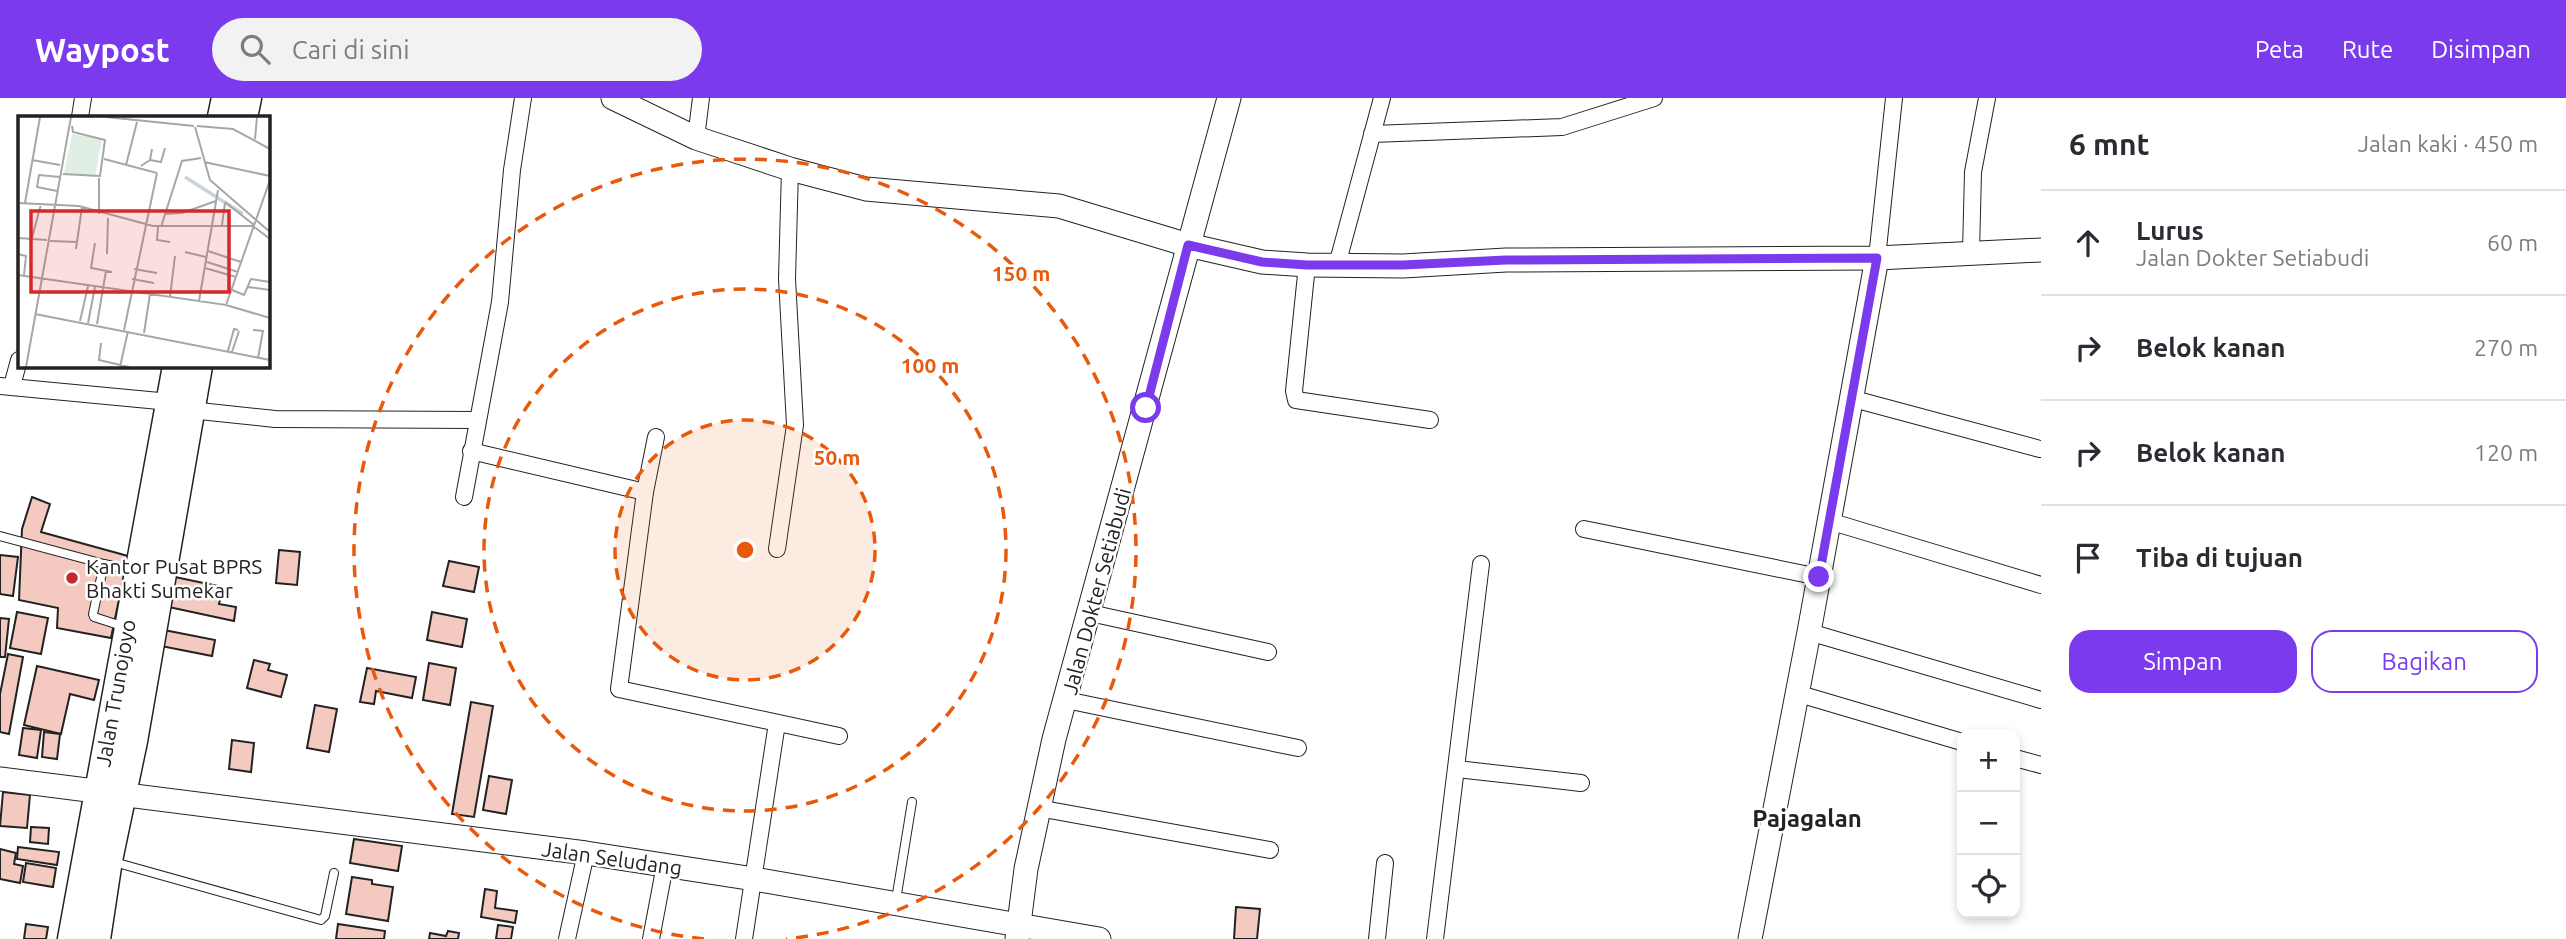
<!DOCTYPE html>
<html lang="id">
<head>
<meta charset="utf-8">
<style>
  body { margin:0; font-family:Ubuntu,sans-serif; background:#f2f2f3; color:#2b2b33 }
  .controls { position:absolute; right:21px; bottom:21px; display:grid; overflow:hidden; border-radius:14px; box-shadow:0 4px 10px #0003 }
  .controls button { width:63px; height:63px; display:grid; place-items:center; padding:0; border:0; border-bottom:2px solid #e1e1e2; background:#fff; color:#2b2b33; font:35px sans-serif }
  .stop { position:absolute; width:21px; height:21px; margin:-16px; border:5px solid #7c3aed; border-radius:50%; background:#fff }
  .stop.end { background:#7c3aed; border-color:#fff; box-shadow:0 2px 7px #0008 }
  .list { margin:0; padding:0; list-style:none }
  h2 { display:flex; justify-content:space-between; align-items:center; height:91px; margin:0; padding:0 28px; font-size:30px }
  h2 small { font-size:23px; font-weight:400; color:#7c7c81 }
  .list li { display:grid; grid-template-columns:46px 1fr auto; gap:21px; align-items:center; box-sizing:border-box; height:105px; padding:0 28px; border-top:2px solid #e1e1e2 }
  .list b { display:block; font-size:26px; white-space:nowrap }
  .list p { margin:0; font-size:23px; white-space:nowrap; color:#7c7c81 }
  .list em { font-size:23px; font-style:normal; color:#7c7c81 }
  .actions { display:flex; gap:14px; padding:21px 28px }
  .actions a { flex:1; padding:16px 0; border:2px solid #7c3aed; border-radius:21px; text-align:center; font-size:24px; color:#7c3aed }
  .actions .main { background:#7c3aed; color:#fff }
  .icon { flex:none; width:38px; height:38px; fill:none; stroke:currentColor; stroke-width:2; stroke-linecap:round; stroke-linejoin:round }
  .map { position:relative; flex:none; width:2041px; height:841px; overflow:hidden }
  header { display:flex; align-items:center; gap:42px; box-sizing:border-box; height:98px; padding:0 35px; background:#7c3aed; color:#fff }
  header strong { font-size:33px }
  nav { display:flex; gap:38px; margin-inline-start:auto; font-size:24px }
  .search { width:490px; height:63px; background:#f2f2f3; display:flex; align-items:center; gap:18px; box-sizing:border-box; padding:0 24px; border-radius:38px; color:#7c7c81; font-size:26px }
  main { display:flex }
  aside { flex:1; background:#fff }
  .map>svg:first-child { display:block }
</style>
</head>
<body>
<header>
<strong>Waypost</strong>
<div class="search"><svg class="icon" aria-label="search" viewBox="0 0 24 24"><circle cx="10" cy="10" r="6"/><path d="M15 15l6 6"/></svg>Cari di sini</div>
<nav><a>Peta</a><a>Rute</a><a>Disimpan</a></nav>
</header>
<main>
<div class="map">
<svg width="2041" height="841" viewBox="0 0 2041 841">
  <rect width="100%" height="100%" fill="#fff"/>
  <g fill="#f3c9c0" stroke="#222" stroke-width="2">
    <path d="M32,399L50,406L41,434L128,458L111,540L57,530L58,510L19,502L22,431Z"/>
    <path d="M279,452L300,454L297,487L276,485Z"/>
    <path d="M0,457L18,459L13,498L0,496Z"/>
    <path d="M449,463L479,469L474,494L443,488Z"/>
    <path d="M170,478L223,489L219,506L236,509L234,523L164,508Z"/>
    <path d="M17,514L48,520L41,556L10,550Z"/>
    <path d="M432,514L467,521L462,549L427,542Z"/>
    <path d="M0,520L9,521L5,559H0Z"/>
    <path d="M164,532L215,542L212,558L161,548Z"/>
    <path d="M8,556L23,559L9,636L0,634V596Z"/>
    <path d="M254,562L270,566L268,572L287,577L281,599L247,590Z"/>
    <path d="M429,565L456,570L450,607L423,602Z"/>
    <path d="M37,568L99,582L94,602L70,596L61,636L24,627Z"/>
    <path d="M367,570L416,579L412,600L376,593L374,606L360,604Z"/>
    <path d="M471,604L493,608L474,719L452,716Z"/>
    <path d="M315,607L337,611L329,654L307,650Z"/>
    <path d="M23,630L41,632L37,660L19,657Z"/>
    <path d="M44,634L60,636L57,661L42,659Z"/>
    <path d="M232,642L254,645L251,674L229,671Z"/>
    <path d="M489,678L512,682L506,716L483,712Z"/>
    <path d="M3,694L30,697L27,730L0,728Z"/>
    <path d="M31,729L49,730L48,746L30,744Z"/>
    <path d="M354,741L402,748L398,773L350,765Z"/>
    <path d="M18,749L59,754L57,767L17,761Z"/>
    <path d="M0,751L16,755L14,766L23,768L20,785L0,781Z"/>
    <path d="M26,765L56,770L53,789L23,784Z"/>
    <path d="M352,779L372,782V786L393,789L388,823L346,816Z"/>
    <path d="M485,791L497,793L495,810L517,813L515,825L481,819Z"/>
    <path d="M1236,809L1260,811L1257,841H1234Z"/>
    <path d="M26,826L48,829L46,841H24Z"/>
    <path d="M338,826L385,833L384,841H336Z"/>
    <path d="M498,827L513,829L511,841H496Z"/>
    <path d="M448,833L459,835L458,841H429L430,835L446,838Z"/>
  </g>
  <g fill="none" stroke-linecap="round" stroke-linejoin="round">
    <g stroke="#222" stroke-width="10">
      <g id="lane">
        <path d="M0,438L104,466"/>
        <path d="M125,529L94,519L93,516L104,466L136,473"/>
        <path d="M114,764L321,822L325,818L334,775"/>
        <path d="M896,802L912,704"/>
      </g>
    </g>
    <g stroke="#222" stroke-width="18">
      <g id="street">
        <path d="M80,19L83,0"/>
        <path d="M1372,36L1562,29L1654,0"/>
        <path d="M696,40L701,0"/>
        <path d="M1971,154L1973,74L1987,0"/>
        <path d="M1877,160L1894,0"/>
        <path d="M1307,167L1294,293L1296,302L1430,322"/>
        <path d="M1337,167L1382,0"/>
        <path d="M0,288L170,304"/>
        <path d="M12,288L19,262"/>
        <path d="M1850,300L2040,351"/>
        <path d="M190,312L275,321L477,322"/>
        <path d="M656,339L645,394L619,591L839,638"/>
        <path d="M471,353L645,394"/>
        <path d="M464,399L500,204L512,72L523,0"/>
        <path d="M1829,423L2041,487"/>
        <path d="M1584,431L1819,479"/>
        <path d="M777,451L795,327L787,181L790,71"/>
        <path d="M1090,515L1268,554"/>
        <path d="M1809,534L2041,602"/>
        <path d="M1796,595L1962,644"/>
        <path d="M1066,602L1298,650"/>
        <path d="M2015,660L2041,667"/>
        <path d="M1457,671L1581,685"/>
        <path d="M1038,710L1270,752"/>
        <path d="M567,841L586,755"/>
        <path d="M651,841L665,767"/>
        <path d="M744,841L777,625"/>
        <path d="M1377,841L1385,765"/>
        <path d="M1435,841L1481,466"/>
      </g>
    </g>
    <g stroke="#222" stroke-width="25">
      <g id="secondary">
        <path d="M613,0L696,40L790,71L866,91L1059,108L1188,147L1262,164L1307,167L1403,168L1506,162L1877,160L2041,152"/>
        <path d="M0,681L586,755L754,781L1099,841"/>
        <path d="M1017,841L1026,771L1054,641L1229,0"/>
        <path d="M1750,841L1809,534L1877,160"/>
      </g>
    </g>
    <g stroke="#222" stroke-width="31">
      <g id="highway">
        <path d="M222,19L226,0"/>
        <path d="M243,19L247,0"/>
        <path d="M72,841L177,268"/>
        <path d="M96,841L108,762L133,643L198,268"/>
      </g>
    </g>
    <use href="#lane" stroke="#fff" stroke-width="8"/>
    <use href="#street" stroke="#fff" stroke-width="16"/>
    <use href="#secondary" stroke="#fff" stroke-width="23"/>
    <use href="#highway" stroke="#fff" stroke-width="28"/>
  </g>
  <g fill="none" stroke-linecap="round" stroke-linejoin="round">
    <path stroke="#7c3aed" stroke-width="9" d="M1146,310L1188,147L1262,164L1307,167H1403L1506,162L1877,160L1819,479"/>
  </g>
  <circle cx="745" cy="452" r="130" fill="#e8590c" fill-opacity=".12"/>
  <g fill="none" stroke="#e8590c" stroke-width="3.5" stroke-dasharray="12 9">
    <circle cx="745" cy="452" r="130"/>
    <circle cx="745" cy="452" r="261"/>
    <path d="M704 841A391 391 0 1 1 786 841"/>
  </g>
  <circle fill="#c62828" stroke="#fff" stroke-width="2.5" cx="72" cy="480" r="7"/>
  <g text-anchor="middle" dominant-baseline="central" stroke-width="5" stroke-linejoin="round" paint-order="stroke">
    <g font-size="21" fill="#222" stroke="#fff" text-anchor="start">
      <text x="86" y="468">Kantor Pusat BPRS<tspan x="86" dy="24">Bhakti Sumekar</tspan></text>
    </g>
    <g font-size="21" fill="#222" stroke="#fff">
      <text transform="translate(1096 493) rotate(-75)">Jalan Dokter Setiabudi</text>
      <text transform="translate(115 595) rotate(-80)">Jalan Trunojoyo</text>
      <text transform="translate(612 760) rotate(8)">Jalan Seludang</text>
    </g>
    <g font-size="24" font-weight="bold" fill="#222" stroke="#fff">
      <text x="1807" y="720">Pajagalan</text>
    </g>
  </g>
  <g transform="translate(18 18)">
    <rect width="252" height="252" fill="#fff"/>
    <path d="M54,18L84,23L77,61L46,57Z" fill="#e0efe3"/>
    <path fill="none" stroke="#c7d3dd" stroke-width="3.5" d="M167,61L225,98"/>
    <path fill="none" stroke="#a7a7a7" stroke-width="2" d="M88,1L176,10M179,10L215,13L252,33M177,11L192,64L252,116M237,23L239,1M86,43L139,57M14,44L42,49M132,44L143,46L147,32M186,46L252,60M108,49L119,6M123,50L132,44L134,33M45,58L82,60L87,24L55,16L54,10M39,75L19,71L21,59L42,61M207,86L236,109M0,87L61,90L135,110H235L252,123M7,87L22,1M81,98V62M146,98L164,97L198,85M204,109L207,87M140,111L139,124L152,126M143,111L164,45L183,42M0,122L29,124M14,122L23,88M32,125L59,126M77,127L73,152L94,156M58,133L64,91M190,135L223,146M167,136L188,141M0,138L8,140L6,159M89,138L90,102M189,146L220,156M187,152L218,161M116,153L139,157M0,159L208,189L252,64M114,163L136,167M230,171L252,174M214,174L226,179L233,163L252,166M152,181L157,140M181,185L200,74M208,189L252,202M17,198L252,244M62,205L70,170M70,207L77,171M79,208L88,155M106,214L139,57M235,214L245,215L240,242M126,217L132,178M83,227L81,244L111,251M210,235L216,213L220,214M214,236L221,215M8,251L53,1M102,251L110,215"/>
    <path fill="#d62828" fill-opacity="0.15" stroke="#d62828" stroke-width="3.5" d="M13,95H211V176H13Z"/>
    <rect width="252" height="252" fill="none" stroke="#222" stroke-width="3.5"/>
  </g>
  <circle cx="745" cy="452" r="10" fill="#e8590c" stroke="#fff" stroke-width="3.5"/>
  <g font-size="21" text-anchor="middle" font-weight="bold" fill="#e8590c" stroke="#fff" stroke-width="5" stroke-linejoin="round" paint-order="stroke">
    <text x="1021" y="183">150 m</text>
    <text x="930" y="275">100 m</text>
    <text x="837" y="367">50 m</text>
  </g>
</svg>
<div class="controls">
<button>+</button>
<button>−</button>
<button><svg class="icon" aria-label="locate" viewBox="0 0 24 24"><circle cx="12" cy="12" r="6"/><path d="M12 2v4M12 18v4M2 12h4M18 12h4"/></svg></button>
</div>
<div class="stop" style="left:1146px;top:310px"></div>
<div class="stop end" style="left:1819px;top:479px"></div>
</div>
<aside>
<h2>6 mnt<small>Jalan kaki · 450 m</small></h2>
<ul class="list">
<li><svg class="icon" aria-label="ahead" viewBox="0 0 24 24"><path d="M12 20V5M6 11l6-6 6 6"/></svg><div><b>Lurus</b><p>Jalan Dokter Setiabudi</p></div><em>60 m</em></li>
<li><svg class="icon" aria-label="right" viewBox="0 0 24 24"><path d="M7 20v-9h11M14 6l5 5-5 5"/></svg><div><b>Belok kanan</b></div><em>270 m</em></li>
<li><svg class="icon" aria-label="right" viewBox="0 0 24 24"><path d="M7 20v-9h11M14 6l5 5-5 5"/></svg><div><b>Belok kanan</b></div><em>120 m</em></li>
<li><svg class="icon" aria-label="arrive" viewBox="0 0 24 24"><path d="M6 21V4h12l-3 4 3 4H6"/></svg><div><b>Tiba di tujuan</b></div></li>
</ul>
<div class="actions"><a class="main">Simpan</a><a>Bagikan</a></div>
</aside>
</main>
</body>
</html>
